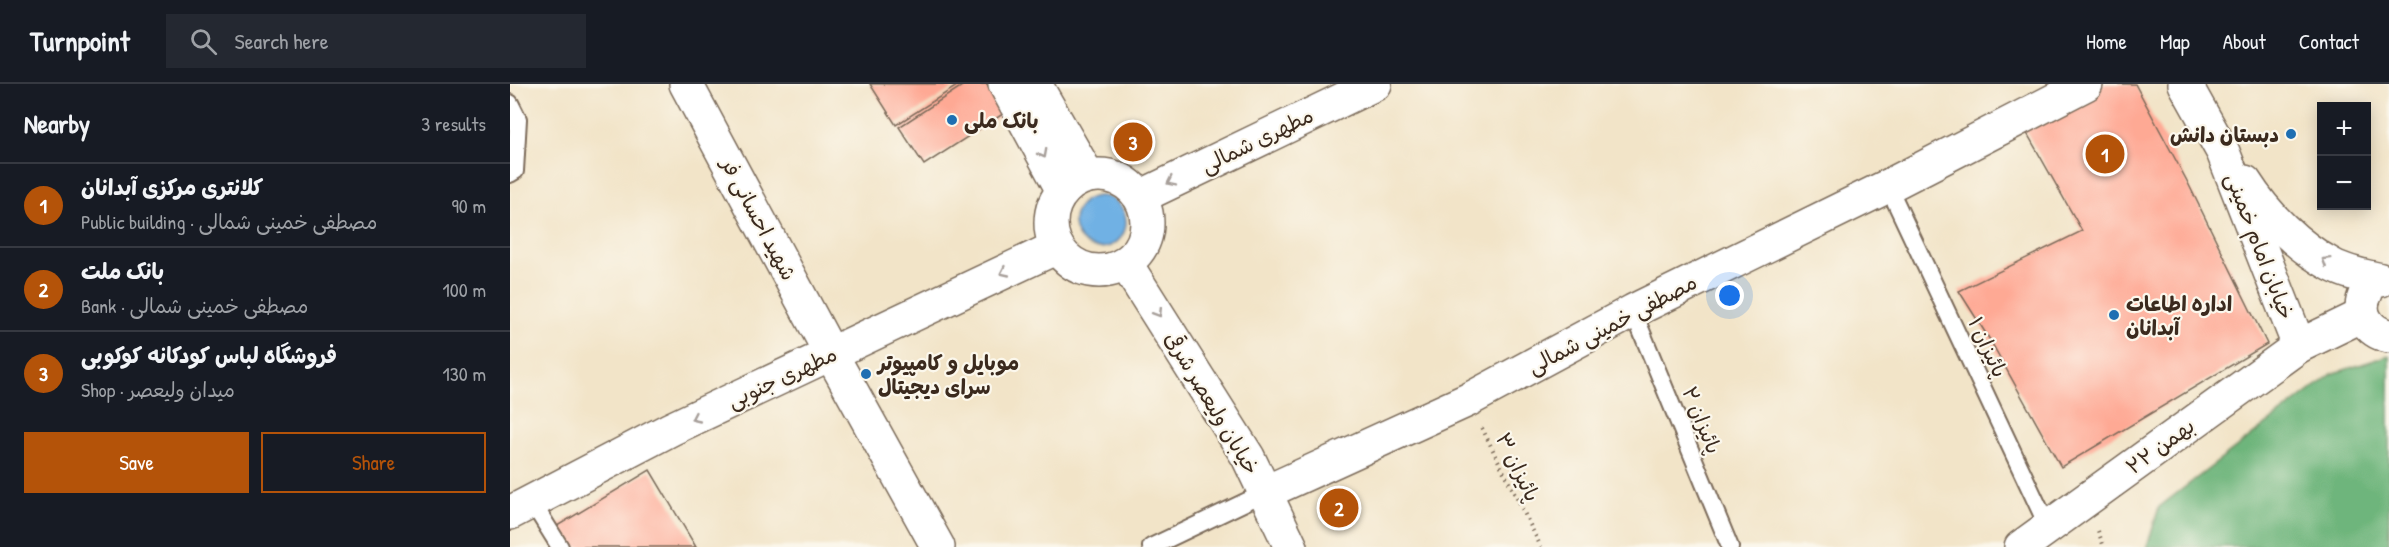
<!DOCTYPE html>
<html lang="en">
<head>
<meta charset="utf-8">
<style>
  body { margin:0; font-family:"Patrick Hand","Playpen Sans Arabic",sans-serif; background:#242831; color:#f1f3f6 }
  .controls { position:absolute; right:18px; top:18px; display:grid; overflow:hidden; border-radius:0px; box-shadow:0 3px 15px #0003 }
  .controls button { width:54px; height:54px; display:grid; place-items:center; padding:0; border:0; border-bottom:2px solid #363941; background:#171b24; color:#f1f3f6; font:30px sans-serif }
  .you { position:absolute; left:1220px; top:212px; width:21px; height:21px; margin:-15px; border:4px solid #fff; border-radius:50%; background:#1a73e8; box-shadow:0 0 0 9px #1a73e833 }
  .badge { display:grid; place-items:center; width:39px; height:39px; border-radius:50%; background:#b45309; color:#fff; font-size:20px; font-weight:700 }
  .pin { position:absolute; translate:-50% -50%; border:3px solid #fff; box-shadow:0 2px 6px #0006 }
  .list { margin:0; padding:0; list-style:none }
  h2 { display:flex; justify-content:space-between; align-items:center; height:78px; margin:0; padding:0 24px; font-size:26px }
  h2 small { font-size:20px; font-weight:400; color:#9ea1a6 }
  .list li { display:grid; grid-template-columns:39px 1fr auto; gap:18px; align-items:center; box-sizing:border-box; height:84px; padding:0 24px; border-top:2px solid #363941 }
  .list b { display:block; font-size:22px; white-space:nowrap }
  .list p { margin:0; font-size:20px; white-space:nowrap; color:#9ea1a6 }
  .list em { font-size:20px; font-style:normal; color:#9ea1a6 }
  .actions { display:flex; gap:12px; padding:18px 24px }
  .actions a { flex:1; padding:14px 0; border:2px solid #b45309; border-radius:0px; text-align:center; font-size:21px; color:#b45309 }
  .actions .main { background:#b45309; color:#fff }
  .icon { flex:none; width:33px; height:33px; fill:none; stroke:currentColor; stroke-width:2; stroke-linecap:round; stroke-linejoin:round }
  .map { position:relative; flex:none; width:1879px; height:463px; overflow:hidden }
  header { display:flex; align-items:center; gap:36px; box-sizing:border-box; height:84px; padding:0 30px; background:#171b24; border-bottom:2px solid #363941 }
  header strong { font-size:28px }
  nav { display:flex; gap:33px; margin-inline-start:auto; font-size:21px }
  .search { width:420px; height:54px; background:#242831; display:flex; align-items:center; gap:15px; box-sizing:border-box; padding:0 21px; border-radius:0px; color:#9ea1a6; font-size:22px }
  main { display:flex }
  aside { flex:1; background:#171b24 }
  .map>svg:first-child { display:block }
</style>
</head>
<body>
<header>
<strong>Turnpoint</strong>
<div class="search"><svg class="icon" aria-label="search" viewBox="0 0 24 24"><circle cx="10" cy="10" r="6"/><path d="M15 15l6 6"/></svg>Search here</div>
<nav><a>Home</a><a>Map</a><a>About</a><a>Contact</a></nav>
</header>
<main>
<aside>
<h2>Nearby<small>3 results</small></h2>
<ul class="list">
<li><span class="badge">1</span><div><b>کلانتری مرکزی آبدانان</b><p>Public building · مصطفی خمینی شمالی</p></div><em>90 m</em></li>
<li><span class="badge">2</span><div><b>بانک ملت</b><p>Bank · مصطفی خمینی شمالی</p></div><em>100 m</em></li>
<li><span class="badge">3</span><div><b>فروشگاه لباس کودکانه کوکوبی</b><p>Shop · میدان ولیعصر</p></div><em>130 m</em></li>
</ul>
<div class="actions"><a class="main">Save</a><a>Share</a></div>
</aside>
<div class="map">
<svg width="1879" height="463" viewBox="0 0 1879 463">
  <rect width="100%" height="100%" fill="#fbf7ec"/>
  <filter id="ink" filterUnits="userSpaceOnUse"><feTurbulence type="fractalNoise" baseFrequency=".0167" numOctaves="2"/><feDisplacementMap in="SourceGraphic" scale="12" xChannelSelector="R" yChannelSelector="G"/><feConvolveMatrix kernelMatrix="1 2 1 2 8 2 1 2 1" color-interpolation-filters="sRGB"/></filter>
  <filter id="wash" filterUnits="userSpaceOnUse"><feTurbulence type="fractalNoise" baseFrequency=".008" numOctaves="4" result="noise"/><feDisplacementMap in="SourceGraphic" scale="24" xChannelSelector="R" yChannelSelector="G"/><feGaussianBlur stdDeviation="1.35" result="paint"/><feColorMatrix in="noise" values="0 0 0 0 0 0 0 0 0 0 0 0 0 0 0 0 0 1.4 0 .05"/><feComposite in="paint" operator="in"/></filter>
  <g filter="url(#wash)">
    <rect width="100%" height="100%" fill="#f2e4c8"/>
    <path fill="#6eb57b" stroke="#54704c" stroke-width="1.5" d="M1879,271V463H1637L1649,423L1822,290Z"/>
    <circle fill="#6fb1e4" stroke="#556e81" stroke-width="1.5" cx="590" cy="138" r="26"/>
    <g id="blocks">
      <g fill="#fea994">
        <path d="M360,0H450L386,41Z"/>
        <path d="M455,0H477L496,28L414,81L389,43Z"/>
        <path d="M1594,0H1625L1677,97L1757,260L1551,383L1480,256L1449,207L1572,147L1513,42Z"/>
        <path d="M140,386L186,463H59L47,442Z"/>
      </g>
    </g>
  </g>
  <g filter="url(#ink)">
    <use href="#blocks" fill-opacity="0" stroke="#7b6b5a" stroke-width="1.5"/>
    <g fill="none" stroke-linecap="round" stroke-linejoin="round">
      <g stroke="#7b6b5a" stroke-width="20">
        <g id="service">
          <path d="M0,19L8,35L5,87L0,90"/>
          <path d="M1378,102L1538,443"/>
          <path d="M1123,227L1220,463"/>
          <path d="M22,418L50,463"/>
          <path d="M641,463L754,409"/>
        </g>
      </g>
      <g stroke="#7b6b5a" stroke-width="36">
        <g id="minor">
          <path d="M176,0L321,270L428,463"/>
          <path d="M754,409L958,316L1123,227L1378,102L1576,0"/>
        </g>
      </g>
      <g stroke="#7b6b5a" stroke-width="36">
        <g id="secondary">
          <path d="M495,0L553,107"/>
          <path d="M525,0L578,92"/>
          <path d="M1675,0L1713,68L1789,262"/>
          <circle cx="589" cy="139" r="48"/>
          <path d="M1735,98C1756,131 1787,162 1822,181C1837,189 1854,192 1871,196"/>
          <path d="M630,113L865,0"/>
          <path d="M616,180L738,373L781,463"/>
          <path d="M1856,209C1845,229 1859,248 1879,252"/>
          <path d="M0,429L161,345L547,163"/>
          <path d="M1511,463L1789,262L1853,231"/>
        </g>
      </g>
      <g stroke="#7b6b5a" stroke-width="4" stroke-dasharray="1.5 4.5" stroke-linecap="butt">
        <path d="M972,344L1031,463"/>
        <path d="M1588,447L1594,463"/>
      </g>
      <use href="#service" stroke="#fff" stroke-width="16"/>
      <use href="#minor" stroke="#fff" stroke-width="33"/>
      <use href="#secondary" stroke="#fff" stroke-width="33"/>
    </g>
    <defs><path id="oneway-chevron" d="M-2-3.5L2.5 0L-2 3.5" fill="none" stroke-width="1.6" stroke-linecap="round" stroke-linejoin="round" transform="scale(1.5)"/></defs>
    <g stroke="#a79f9a">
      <use href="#oneway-chevron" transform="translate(533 70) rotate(62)"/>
      <use href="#oneway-chevron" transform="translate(661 98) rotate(154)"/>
      <use href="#oneway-chevron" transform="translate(1816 177) rotate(-148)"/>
      <use href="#oneway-chevron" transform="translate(494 188) rotate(155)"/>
      <use href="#oneway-chevron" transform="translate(648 229) rotate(58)"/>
      <use href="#oneway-chevron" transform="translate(185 334) rotate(155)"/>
    </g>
  </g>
  <g fill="#1f6fb2" stroke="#fbf7ec" stroke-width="2">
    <circle cx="442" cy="36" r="6"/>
    <circle cx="1781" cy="50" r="6"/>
    <circle cx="1604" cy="231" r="6"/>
    <circle cx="356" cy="290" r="6"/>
  </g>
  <g text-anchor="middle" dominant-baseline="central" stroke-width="4.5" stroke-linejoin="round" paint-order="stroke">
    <g font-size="21" font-weight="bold" fill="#3b2a1e" stroke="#fbf7ec" text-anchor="start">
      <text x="454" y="36">بانک ملی</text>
      <text x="1769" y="50" text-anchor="end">دبستان دانش</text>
      <text x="1616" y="219">اداره اطاعات<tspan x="1616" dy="24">آبدانان</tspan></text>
      <text x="368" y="278">موبایل و کامپیوتر<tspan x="368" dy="24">سرای دیجیتال</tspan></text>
    </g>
    <g font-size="21" fill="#3b2a1e" stroke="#fbf7ec">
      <text transform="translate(747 56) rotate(-26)">مطهری شمالی</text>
      <text transform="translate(249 135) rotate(62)">شهید احسانی فر</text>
      <text transform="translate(1750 162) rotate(69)">خیابان امام خمینی</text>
      <text transform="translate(1102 240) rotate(-28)">مصطفی خمینی شمالی</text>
      <text transform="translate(1478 263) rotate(65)">پائیزان ۱</text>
      <text transform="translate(272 293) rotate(-25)">مطهری جنوبی</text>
      <text transform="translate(702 319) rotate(59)">خیابان ولیعصر شرقی</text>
      <text transform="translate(1192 336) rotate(68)">پائیزان ۲</text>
      <text transform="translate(1650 362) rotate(-36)">۲۲ بهمن</text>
      <text transform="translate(1008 383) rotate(64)">پائیزان ۳</text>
    </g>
  </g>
</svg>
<div class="controls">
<button>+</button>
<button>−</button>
</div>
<div class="you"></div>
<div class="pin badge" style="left:1595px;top:70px">1</div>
<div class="pin badge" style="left:829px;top:424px">2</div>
<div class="pin badge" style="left:623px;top:58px">3</div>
</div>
</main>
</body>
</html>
